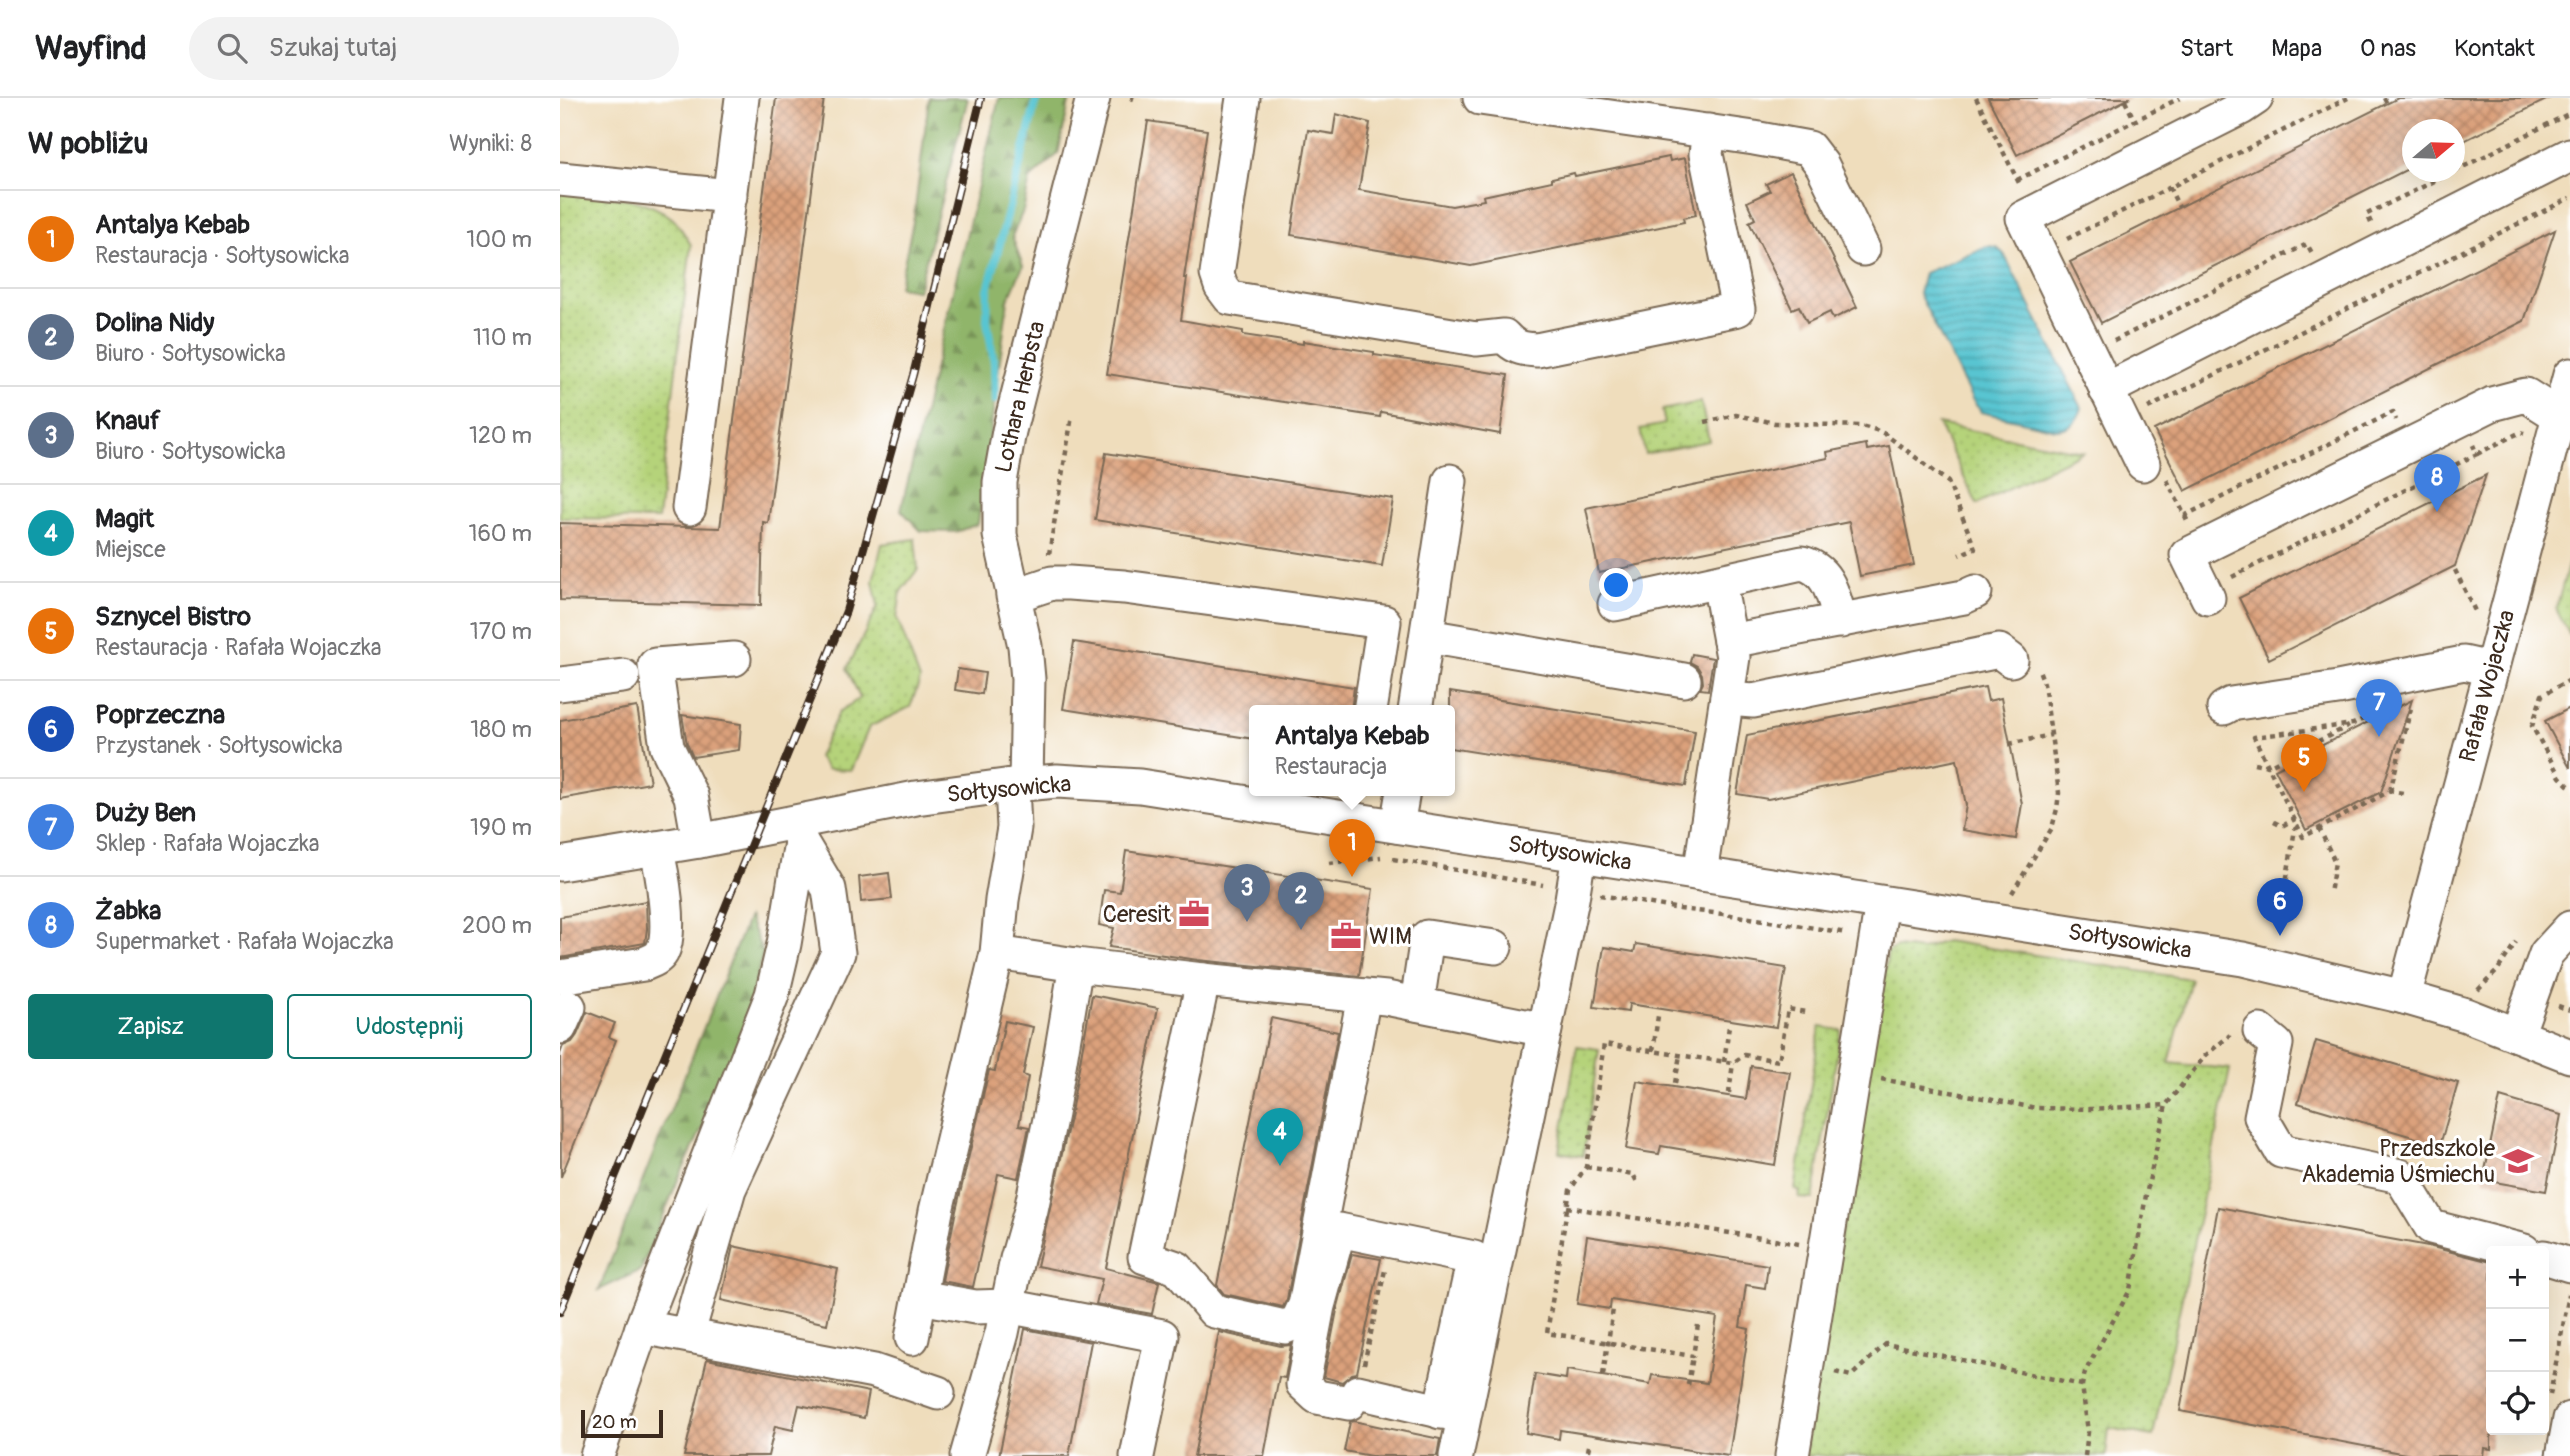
<!DOCTYPE html>
<html lang="pl">
<head>
<meta charset="utf-8">
<style>
  body { margin:0; font-family:Pangolin,sans-serif; background:#f2f2f2; color:#202124 }
  .controls { position:absolute; right:21px; bottom:21px; display:grid; overflow:hidden; border-radius:7px; box-shadow:0 7px 28px #0002 }
  .controls button { width:63px; height:63px; display:grid; place-items:center; padding:0; border:0; border-bottom:2px solid #e0e0e0; background:#fff; color:#202124; font:35px sans-serif }
  .compass { position:absolute; left:1842px; top:21px; width:63px; height:63px; border-radius:50%; background:#fff; box-shadow:0 7px 28px #0002; rotate:71deg }
  .scale { position:absolute; left:21px; bottom:18px; width:82px; box-sizing:border-box; padding-left:7px; border:4px solid #3b2a1e; border-top:0; font-size:19px; line-height:24px; white-space:nowrap; color:#3b2a1e; -webkit-text-stroke:5px #fff; paint-order:stroke }
  .you { position:absolute; left:1057px; top:488px; width:24px; height:24px; margin:-18px; border:5px solid #fff; border-radius:50%; background:#1a73e8; box-shadow:0 0 0 10px #1a73e833 }
  .badge { display:grid; place-items:center; width:46px; height:46px; border-radius:50%; background:#0f766e; color:#fff; font-size:23px; font-weight:700 }
  .pin { position:absolute; translate:-50% -58px; filter:drop-shadow(0 2px 4px #0008) }
  .pin::after { content:''; position:absolute; top:37px; width:24px; height:21px; background:inherit; clip-path:polygon(0 0,100% 0,50% 100%) }
  .popup { position:absolute; left:689px; top:607px; width:206px; height:91px; box-sizing:border-box; display:grid; place-content:center; border-radius:7px; background:#fff; filter:drop-shadow(0 2px 5px #0005); font-size:23px; white-space:nowrap; color:#757577 }
  .popup b { font-size:26px; color:#202124 }
  .popup::after { content:''; position:absolute; left:50%; top:100%; margin-left:-14px; border:14px solid transparent; border-top-color:#fff }
  .list { margin:0; padding:0; list-style:none }
  h2 { display:flex; justify-content:space-between; align-items:center; height:91px; margin:0; padding:0 28px; font-size:30px }
  h2 small { font-size:23px; font-weight:400; color:#757577 }
  .list li { display:grid; grid-template-columns:46px 1fr auto; gap:21px; align-items:center; box-sizing:border-box; height:98px; padding:0 28px; border-top:2px solid #e0e0e0 }
  .list b { display:block; font-size:26px; white-space:nowrap }
  .list p { margin:0; font-size:23px; white-space:nowrap; color:#757577 }
  .list em { font-size:23px; font-style:normal; color:#757577 }
  .actions { display:flex; gap:14px; padding:21px 28px }
  .actions a { flex:1; padding:16px 0; border:2px solid #0f766e; border-radius:7px; text-align:center; font-size:24px; color:#0f766e }
  .actions .main { background:#0f766e; color:#fff }
  .icon { flex:none; width:38px; height:38px; fill:none; stroke:currentColor; stroke-width:2; stroke-linecap:round; stroke-linejoin:round }
  .map { position:relative; flex:none; width:2010px; height:1358px; overflow:hidden }
  header { display:flex; align-items:center; gap:42px; box-sizing:border-box; height:98px; padding:0 35px; background:#fff; border-bottom:2px solid #e0e0e0 }
  header strong { font-size:33px }
  nav { display:flex; gap:38px; margin-inline-start:auto; font-size:24px }
  .search { width:490px; height:63px; background:#f2f2f2; display:flex; align-items:center; gap:18px; box-sizing:border-box; padding:0 24px; border-radius:38px; color:#757577; font-size:26px }
  main { display:flex }
  aside { flex:1; background:#fff }
  .map>svg:first-child { display:block }
</style>
</head>
<body>
<header>
<strong>Wayfind</strong>
<div class="search"><svg class="icon" aria-label="search" viewBox="0 0 24 24"><circle cx="10" cy="10" r="6"/><path d="M15 15l6 6"/></svg>Szukaj tutaj</div>
<nav><a>Start</a><a>Mapa</a><a>O nas</a><a>Kontakt</a></nav>
</header>
<main>
<aside>
<h2>W pobliżu<small>Wyniki: 8</small></h2>
<ul class="list">
<li><span class="badge" style="background:#e8710a">1</span><div><b>Antalya Kebab</b><p>Restauracja · Sołtysowicka</p></div><em>100 m</em></li>
<li><span class="badge" style="background:#5c6f8a">2</span><div><b>Dolina Nidy</b><p>Biuro · Sołtysowicka</p></div><em>110 m</em></li>
<li><span class="badge" style="background:#5c6f8a">3</span><div><b>Knauf</b><p>Biuro · Sołtysowicka</p></div><em>120 m</em></li>
<li><span class="badge" style="background:#0f9aa8">4</span><div><b>Magit</b><p>Miejsce</p></div><em>160 m</em></li>
<li><span class="badge" style="background:#e8710a">5</span><div><b>Sznycel Bistro</b><p>Restauracja · Rafała Wojaczka</p></div><em>170 m</em></li>
<li><span class="badge" style="background:#1a4fb4">6</span><div><b>Poprzeczna</b><p>Przystanek · Sołtysowicka</p></div><em>180 m</em></li>
<li><span class="badge" style="background:#3f7fe0">7</span><div><b>Duży Ben</b><p>Sklep · Rafała Wojaczka</p></div><em>190 m</em></li>
<li><span class="badge" style="background:#3f7fe0">8</span><div><b>Żabka</b><p>Supermarket · Rafała Wojaczka</p></div><em>200 m</em></li>
</ul>
<div class="actions"><a class="main">Zapisz</a><a>Udostępnij</a></div>
</aside>
<div class="map">
<svg width="2010" height="1358" viewBox="0 0 2010 1358">
  <defs>
    <pattern id="grass-dots" width="8" height="8" patternUnits="userSpaceOnUse" patternTransform="scale(1.75)"><rect width="8" height="8" fill="#b5d37a"/><path d="M2 2h.1M6 6h.1" fill="none" stroke="#9db569" stroke-width="1.8" stroke-linecap="round"/></pattern>
    <pattern id="forest-firs" width="22" height="20" patternUnits="userSpaceOnUse" patternTransform="scale(1.75)"><rect width="22" height="20" fill="#90b56a"/><path d="M5 1l3.5 6h-7zM16 11l3.5 6h-7z" fill="#779357"/></pattern>
    <pattern id="water-rules" width="6" height="5" patternUnits="userSpaceOnUse" patternTransform="scale(1.75)"><rect width="6" height="5" fill="#58c5d1"/><path d="M0 2.5h6" fill="none" stroke="#4aa0a9"/></pattern>
    <pattern id="building-cross-hatch" width="8" height="8" patternUnits="userSpaceOnUse" patternTransform="scale(1.75)"><rect width="8" height="8" fill="#dba17c"/><path d="M0 0l8 8M0 8l8-8" fill="none" stroke="#b38365"/></pattern>
  </defs>
  <rect width="100%" height="100%" fill="#fff"/>
  <filter id="ink" filterUnits="userSpaceOnUse"><feTurbulence type="fractalNoise" baseFrequency=".0143" numOctaves="2"/><feDisplacementMap in="SourceGraphic" scale="14" xChannelSelector="R" yChannelSelector="G"/><feConvolveMatrix kernelMatrix="1 2 1 2 8 2 1 2 1" color-interpolation-filters="sRGB"/></filter>
  <filter id="wash" filterUnits="userSpaceOnUse"><feTurbulence type="fractalNoise" baseFrequency=".00686" numOctaves="4" result="noise"/><feDisplacementMap in="SourceGraphic" scale="28" xChannelSelector="R" yChannelSelector="G"/><feGaussianBlur stdDeviation="1.57" result="paint"/><feColorMatrix in="noise" values="0 0 0 0 0 0 0 0 0 0 0 0 0 0 0 0 0 1.4 0 .05"/><feComposite in="paint" operator="in"/></filter>
  <g filter="url(#wash)">
    <rect width="100%" height="100%" fill="#efddbc"/>
    <g fill="url(#grass-dots)" stroke="#787e4c" stroke-width="2">
      <path d="M0,94C35,98 84,96 112,120C120,127 126,139 131,147L98,421L0,420Z"/>
      <path d="M1141,304L1149,343L1085,356L1080,331L1105,326L1102,312Z"/>
      <path d="M1378,326L1523,354L1417,406Z"/>
      <path d="M355,441L358,471L341,493L337,520L360,582L350,609L309,629L291,672L267,671L258,659L279,614L300,600L287,571L318,508L313,483L322,446Z"/>
      <path d="M2010,461V538L1996,511Z"/>
      <path d="M1385,843L1631,881L1609,965L1670,971L1593,1338L1549,1330L1546,1358H1244L1328,854L1336,849L1361,852Z"/>
      <path d="M1260,929L1281,932L1253,1101L1239,1100L1240,1093L1235,1092Z"/>
      <path d="M1017,948L1039,951L1023,1058L999,1054Z"/>
    </g>
    <g fill="url(#forest-firs)" stroke="#667044" stroke-width="2">
      <path d="M369,0H408L358,192L339,189L354,119Z"/>
      <path d="M439,0H510L498,56L470,81L463,113L452,138L463,168L448,202L418,426L396,434L361,433L341,412Z"/>
      <path d="M188,819L203,855L175,960L117,1084L81,1172L39,1192Z"/>
    </g>
    <path fill="url(#water-rules)" stroke="#4a7878" stroke-width="2" d="M1427,148L1436,149L1444,156L1522,310C1517,324 1511,330 1496,331L1421,314L1412,301L1359,196L1364,175Z"/>
    <g fill="none" stroke-linecap="round" stroke-linejoin="round">
      <path stroke="#58c5d1" stroke-width="8" d="M435,302L434,265L427,222L428,192L477,0"/>
    </g>
    <g id="blocks">
      <g fill="url(#building-cross-hatch)">
        <path d="M216,0H264L208,425L203,424L201,507L0,502V425L160,430Z"/>
        <path d="M1428,0H1570L1457,57Z"/>
        <path d="M1838,0H1990L1894,48V32H1852V69L1541,225L1510,164Z"/>
        <path d="M776,16L810,25L799,92L892,108L924,102L923,98L992,83V80L1014,75L1015,78L1109,59L1110,63L1125,60L1136,117L1123,120L1124,124L911,168L731,137L748,32L773,36Z"/>
        <path d="M588,23L647,32L624,180H627L621,222L683,233V237L743,246V243L814,254V257L948,277L940,336L821,314L820,319L547,276Z"/>
        <path d="M1231,74L1297,209L1273,221L1270,214L1247,225L1239,208L1232,211L1189,124L1195,121L1187,104L1210,93L1206,86Z"/>
        <path d="M1995,132L1964,223L1625,393L1594,332Z"/>
        <path d="M1306,346L1307,352L1329,348L1354,467L1300,478L1289,424L1039,475L1026,410L1268,360L1267,354Z"/>
        <path d="M546,355L833,401L822,468L535,422Z"/>
        <path d="M1926,377L1895,468L1709,561L1679,500Z"/>
        <path d="M514,544L794,589L791,613H694V641L503,611Z"/>
        <path d="M1132,556L1153,560L1148,592L1140,591L1143,585L1142,576L1137,568L1130,564Z"/>
        <path d="M398,571L425,575L422,596L395,592Z"/>
        <path d="M1425,589L1428,603L1441,600L1462,706L1456,741L1402,732L1406,707L1397,662L1208,701L1177,696L1187,637Z"/>
        <path d="M890,594L1135,633L1126,688L890,650Z"/>
        <path d="M1852,602L1821,694L1746,732L1715,671Z"/>
        <path d="M77,609L90,685L0,701V622Z"/>
        <path d="M2010,610V670L1985,623Z"/>
        <path d="M122,617L181,626L179,652L133,659L127,646Z"/>
        <path d="M566,753L813,791L799,878L638,862L549,849L554,830L539,827L544,792L560,794Z"/>
        <path d="M329,775L332,801L301,804L299,779Z"/>
        <path d="M86,803L87,831L85,845L0,860V819Z"/>
        <path d="M1076,846L1226,870L1216,929L1069,906L1068,914L1034,909L1044,849L1074,854Z"/>
        <path d="M532,897L598,910L546,1170L599,1184L592,1216L536,1206L542,1181L477,1168L510,1020Z"/>
        <path d="M27,914L55,925L49,939L56,942L1,1079L0,956L3,948L12,944L17,937Z"/>
        <path d="M711,920L778,934L727,1201L723,1209L664,1196L657,1187Z"/>
        <path d="M445,923L473,929L463,977L468,979L459,1027L469,1029L458,1080L438,1076L413,1189L382,1183L395,1117L429,972L435,973Z"/>
        <path d="M1756,943L1898,985L1880,1047L1738,1005Z"/>
        <path d="M1191,968L1230,974L1215,1067L1101,1048L1099,1056L1066,1051L1077,983L1186,1001Z"/>
        <path d="M1940,999L2001,1017L1986,1093L1923,1082Z"/>
        <path d="M1658,1109L1868,1148L1931,1164V1351L1924,1350L1923,1358H1856L1620,1313Z"/>
        <path d="M1027,1138L1208,1167L1205,1190L1186,1187L1180,1229L1189,1231L1169,1358L1000,1332L999,1341L966,1335L975,1276L1006,1281L1007,1272L1090,1286L1092,1277L1147,1285L1157,1219L1051,1202L1050,1211L1017,1206Z"/>
        <path d="M173,1148L278,1171L267,1226L161,1202Z"/>
        <path d="M792,1156L821,1161L797,1275L792,1276L782,1284L764,1279L777,1212Z"/>
        <path d="M465,1231L531,1244L509,1358H439Z"/>
        <path d="M659,1234L721,1248L731,1247L725,1280L719,1279L704,1358H634Z"/>
        <path d="M147,1261L309,1294L304,1320L239,1307L233,1332L215,1328L208,1358H124Z"/>
        <path d="M793,1323L880,1341L877,1358H811L784,1353L790,1324Z"/>
      </g>
    </g>
  </g>
  <g filter="url(#ink)">
    <use href="#blocks" fill-opacity="0" stroke="#7a6955" stroke-width="2"/>
    <g fill="none" stroke-linecap="round" stroke-linejoin="round">
      <g stroke="#7a6955" stroke-width="37">
        <g id="minor">
          <path d="M683,0L657,176L661,188L670,200L916,241L944,238C954,249 961,251 977,252L1178,211L1146,56L1149,33"/>
          <path d="M920,0L1194,40L1249,50L1262,67L1303,151"/>
          <path d="M0,81L170,98"/>
          <path d="M1546,292L2010,57"/>
          <path d="M1583,366L1463,120L1681,10L1696,0"/>
          <path d="M129,410L182,0"/>
          <path d="M453,498L492,485H509L564,489L824,524L810,613"/>
          <path d="M1648,500L1627,457L1932,306L1966,297L1999,318"/>
          <path d="M1055,506L1242,465C1270,472 1273,499 1281,523"/>
          <path d="M867,538L1124,582"/>
          <path d="M1170,543L1404,499L1415,494"/>
          <path d="M0,586L63,578"/>
          <path d="M1167,601L1193,603L1439,553L1451,562"/>
          <path d="M1664,610L1671,606L1778,590L1904,565L1931,571"/>
          <path d="M855,613L890,383"/>
          <path d="M466,685L468,581L465,548L440,437V384L449,333L533,0"/>
          <path d="M837,728L843,693"/>
          <path d="M139,743L131,698L107,649L95,567L174,561"/>
          <path d="M0,766L139,743L356,700L452,687L497,683L580,688L1683,861L1844,899L1906,917L2010,958"/>
          <path d="M1140,776L1173,559L1159,484"/>
          <path d="M516,867L643,882L585,1159L617,1170L654,1213L725,1229L737,1224L745,1207L804,898"/>
          <path d="M0,879L84,866C91,863 98,861 102,854C113,834 102,772 96,750"/>
          <path d="M643,882L826,900L985,932"/>
          <path d="M1844,899L2010,277"/>
          <path d="M857,906L867,839L935,849"/>
          <path d="M0,929L9,909"/>
          <path d="M1700,933L1716,946L1701,1019L1721,1053L1840,1078L1871,1129L1964,1153"/>
          <path d="M1957,937L1986,856L2010,830"/>
          <path d="M1984,1159L2010,1167"/>
          <path d="M360,1199L415,1209L447,1208L602,1238L577,1358"/>
          <path d="M132,1221L169,1091L278,855L269,791L241,744L239,736"/>
          <path d="M82,1229L314,1273L378,1295"/>
          <path d="M352,1240L376,1113L437,855L442,802L454,730L452,687"/>
          <path d="M798,1294L901,1318"/>
          <path d="M789,1305L757,1299L743,1286L758,1208L779,1132L914,1160L880,1314"/>
          <path d="M37,1358L85,1221L212,897L224,846L241,744"/>
          <path d="M407,1358L442,1235L457,1161L471,1112L491,1016L516,867L437,855"/>
          <path d="M896,1358L1012,801L1019,757"/>
          <path d="M1232,1358L1322,805"/>
          <path d="M2003,1358L2010,1321"/>
        </g>
      </g>
      <g stroke="#7a6955" stroke-width="4.5" stroke-dasharray="5 5" stroke-linecap="butt">
        <path d="M571,0L574,1"/>
        <path d="M1416,0L1461,89"/>
        <path d="M1824,0L1827,6"/>
        <path d="M1565,3L1575,23"/>
        <path d="M1895,73L2010,15"/>
        <path d="M1457,82L1620,0"/>
        <path d="M1609,89L1619,109"/>
        <path d="M1811,125L1807,116L1893,74"/>
        <path d="M1507,141L1788,0"/>
        <path d="M1554,243L1747,146L1752,155"/>
        <path d="M1588,310L2010,100"/>
        <path d="M1145,324L1176,317L1215,325L1301,328L1316,332L1325,336L1388,384L1415,450L1399,457"/>
        <path d="M1917,356L1961,334L1964,335"/>
        <path d="M1607,382L1628,424"/>
        <path d="M1624,418L1833,314L1836,322"/>
        <path d="M489,456L512,318"/>
        <path d="M1895,472L1916,515"/>
        <path d="M1672,479L1917,356L1913,347"/>
        <path d="M2010,582L1982,597L1972,628L2000,679L2010,689"/>
        <path d="M1813,616L1793,626L1694,639L1743,739L1830,693L1843,695"/>
        <path d="M1449,646L1491,637"/>
        <path d="M1694,665L1708,668L1789,628"/>
        <path d="M1830,693L1852,606"/>
        <path d="M1714,724L1722,728L1735,721"/>
        <path d="M1759,730L1775,764L1770,796"/>
        <path d="M833,761L983,787"/>
        <path d="M769,765L821,759"/>
        <path d="M1725,791L1735,731L1738,729"/>
        <path d="M1452,795L1492,730L1497,711L1499,695L1484,585L1479,572"/>
        <path d="M1040,797L1120,811L1171,817L1287,835"/>
        <path d="M1918,892L1937,873L1956,844"/>
        <path d="M1998,908L2010,912"/>
        <path d="M1093,953L1098,918"/>
        <path d="M1164,964L1169,928"/>
        <path d="M1321,981L1476,1010L1531,1011L1606,1007L1645,958L1670,937"/>
        <path d="M1115,985L1120,957"/>
        <path d="M1169,995L1173,965"/>
        <path d="M1026,1069L1073,1076L1077,1084"/>
        <path d="M1007,1109L1239,1146"/>
        <path d="M1138,1227L1133,1258L987,1235L1010,1092L1026,1069L1044,946L1173,965L1184,957L1219,963L1228,911L1246,914"/>
        <path d="M804,1266L825,1172"/>
        <path d="M1275,1274L1291,1278L1326,1246L1522,1287"/>
        <path d="M1043,1277L1053,1211"/>
        <path d="M1128,1287L1133,1258"/>
        <path d="M1990,1297L2009,1196"/>
        <path d="M1029,1348L1027,1357L1035,1358"/>
        <path d="M1525,1358L1528,1334L1522,1287L1525,1274L1570,1192L1586,1097L1606,1007"/>
      </g>
      <use href="#minor" stroke="#fff" stroke-width="33"/>
      <g stroke="#3b2a1e" stroke-width="8">
        <path id="rail" d="M0,1214L286,513L353,277L421,0"/>
      </g>
      <use href="#rail" stroke="#fff" stroke-width="5" stroke-dasharray="16" stroke-linecap="butt"/>
    </g>
  </g>
  <defs>
    <g id="office-bare" transform="scale(2.415)"><path d="M-6-3h4V-5.5h4V-3h4V5H-6ZM-1-4.5V-3h2v-1.5ZM-6 0V1H6V0Z" fill="#d1495b" stroke="#fff" stroke-width="2.5" paint-order="stroke"/></g>
    <g id="school-bare" transform="scale(2.415)"><path d="M0-5L7-2L0 1L-7-2ZM-4 1L0 2.5L4 1V4Q0 6-4 4Z" fill="#d1495b" stroke="#fff" stroke-width="2.5" paint-order="stroke"/></g>
  </defs>
  <g fill-rule="evenodd">
    <use href="#office-bare" x="634" y="816"/>
    <use href="#office-bare" x="786" y="838"/>
    <use href="#school-bare" x="1958" y="1063"/>
  </g>
  <g text-anchor="middle" dominant-baseline="central" stroke-width="6" stroke-linejoin="round" paint-order="stroke">
    <g font-size="23" fill="#3b2a1e" stroke="#fff">
      <text transform="translate(460 299) rotate(-77)">Lothara Herbsta</text>
      <text transform="translate(1927 588) rotate(-75)">Rafała Wojaczka</text>
      <text transform="translate(449 691) rotate(-5)">Sołtysowicka</text>
      <text transform="translate(1010 755) rotate(9)">Sołtysowicka</text>
      <text transform="translate(1570 843) rotate(9)">Sołtysowicka</text>
    </g>
    <g font-size="23" fill="#3b2a1e" stroke="#fff" text-anchor="end">
      <text x="611" y="816">Ceresit</text>
      <text x="809" y="838" text-anchor="start">WIM</text>
      <text x="1935" y="1050">Przedszkole<tspan x="1935" dy="26">Akademia Uśmiechu</tspan></text>
    </g>
  </g>
</svg>
<div class="controls">
<button>+</button>
<button>−</button>
<button><svg class="icon" aria-label="locate" viewBox="0 0 24 24"><circle cx="12" cy="12" r="6"/><path d="M12 2v4M12 18v4M2 12h4M18 12h4"/></svg></button>
</div>
<svg class="compass" viewBox="-18 -18 36 36"><path d="M0-13l5 13h-10z" fill="#e53935"/><path d="M0 13l5-13h-10z" fill="#757577"/></svg>
<div class="scale">20 m</div>
<div class="you"></div>
<div class="pin badge" style="left:792px;top:779px;background:#e8710a">1</div>
<div class="popup"><b>Antalya Kebab</b>Restauracja</div>
<div class="pin badge" style="left:741px;top:832px;background:#5c6f8a">2</div>
<div class="pin badge" style="left:687px;top:824px;background:#5c6f8a">3</div>
<div class="pin badge" style="left:720px;top:1068px;background:#0f9aa8">4</div>
<div class="pin badge" style="left:1744px;top:694px;background:#e8710a">5</div>
<div class="pin badge" style="left:1720px;top:838px;background:#1a4fb4">6</div>
<div class="pin badge" style="left:1819px;top:639px;background:#3f7fe0">7</div>
<div class="pin badge" style="left:1877px;top:414px;background:#3f7fe0">8</div>
</div>
</main>
</body>
</html>
